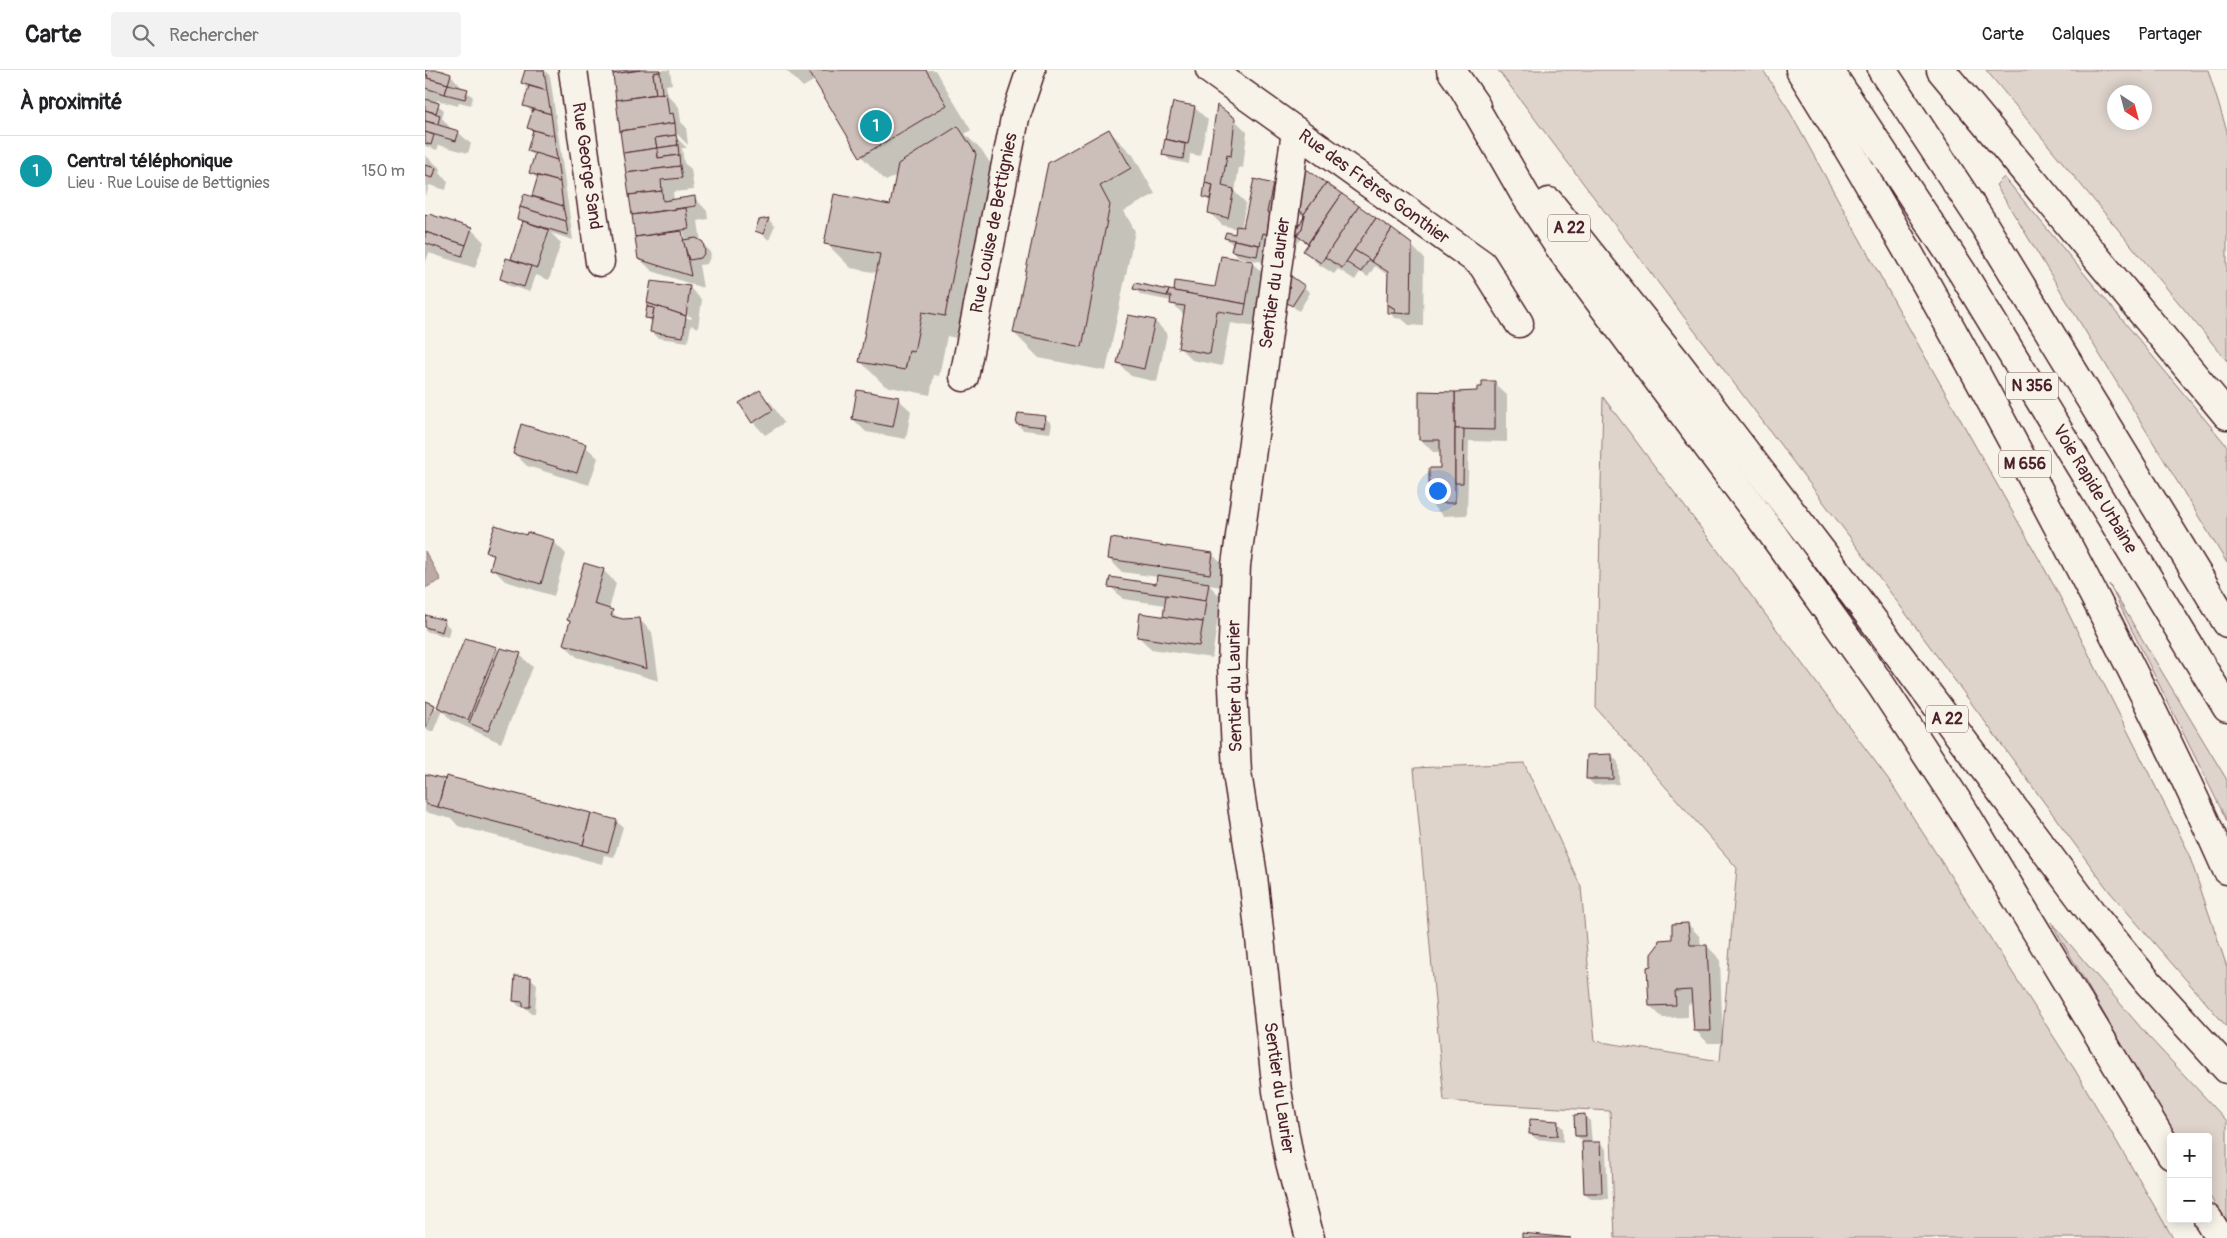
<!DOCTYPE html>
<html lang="fr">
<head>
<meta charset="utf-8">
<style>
  body { margin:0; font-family:Pangolin,sans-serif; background:#f2f2f2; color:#202124 }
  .controls { position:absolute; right:15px; bottom:15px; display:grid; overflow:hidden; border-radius:5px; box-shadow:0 2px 12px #0003 }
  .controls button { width:45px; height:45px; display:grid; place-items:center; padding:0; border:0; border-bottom:1px solid #e0e0e0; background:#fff; color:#202124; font:25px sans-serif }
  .compass { position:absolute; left:1682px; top:15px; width:45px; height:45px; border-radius:50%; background:#fff; box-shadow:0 2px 12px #0003; rotate:144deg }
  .you { position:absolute; left:1012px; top:420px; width:18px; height:18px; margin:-12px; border:4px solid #fff; border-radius:50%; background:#1a73e8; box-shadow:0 0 0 8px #1a73e833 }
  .badge { display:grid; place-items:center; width:32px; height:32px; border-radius:50%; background:#db2777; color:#fff; font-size:16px; font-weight:700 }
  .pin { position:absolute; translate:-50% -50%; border:2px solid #fff; box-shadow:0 1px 5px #0006 }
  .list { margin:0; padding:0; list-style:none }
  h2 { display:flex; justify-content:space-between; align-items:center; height:65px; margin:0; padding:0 20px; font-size:21px }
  h2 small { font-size:16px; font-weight:400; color:#757577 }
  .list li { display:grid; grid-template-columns:32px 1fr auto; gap:15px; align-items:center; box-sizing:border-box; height:70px; padding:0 20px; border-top:1px solid #e0e0e0 }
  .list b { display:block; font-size:19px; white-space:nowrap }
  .list p { margin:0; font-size:16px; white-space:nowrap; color:#757577 }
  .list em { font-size:16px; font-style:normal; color:#757577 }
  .icon { flex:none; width:28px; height:28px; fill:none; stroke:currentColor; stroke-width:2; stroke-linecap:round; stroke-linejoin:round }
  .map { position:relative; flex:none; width:1802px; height:1168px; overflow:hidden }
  header { display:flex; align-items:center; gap:30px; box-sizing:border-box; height:70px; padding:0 25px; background:#fff; border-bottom:1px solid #e0e0e0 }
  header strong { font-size:24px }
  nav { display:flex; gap:28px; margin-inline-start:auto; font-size:18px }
  .search { width:350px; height:45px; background:#f2f2f2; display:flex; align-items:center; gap:12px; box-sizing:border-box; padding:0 18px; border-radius:5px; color:#757577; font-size:19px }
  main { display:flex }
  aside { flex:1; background:#fff }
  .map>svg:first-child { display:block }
</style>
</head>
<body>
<header>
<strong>Carte</strong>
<div class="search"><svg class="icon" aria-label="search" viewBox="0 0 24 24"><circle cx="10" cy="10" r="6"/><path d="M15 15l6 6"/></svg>Rechercher</div>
<nav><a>Carte</a><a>Calques</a><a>Partager</a></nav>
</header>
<main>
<aside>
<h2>À proximité<small></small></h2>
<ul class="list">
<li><span class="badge" style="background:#0f9aa8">1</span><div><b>Central téléphonique</b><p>Lieu · Rue Louise de Bettignies</p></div><em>150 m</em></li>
</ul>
</aside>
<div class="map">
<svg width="1802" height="1168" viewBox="0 0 1802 1168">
  <rect width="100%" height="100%" fill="#f7f3e8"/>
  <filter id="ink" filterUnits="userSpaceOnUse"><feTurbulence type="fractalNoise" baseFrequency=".02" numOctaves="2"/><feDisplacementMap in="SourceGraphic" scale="10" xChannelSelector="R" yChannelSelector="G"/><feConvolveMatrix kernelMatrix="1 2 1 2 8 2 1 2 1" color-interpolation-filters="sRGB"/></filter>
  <g filter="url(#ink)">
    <g fill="#ded4cc" stroke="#947a7c" fill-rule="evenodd">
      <path d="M1073,0H1338L1362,37L1489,267L1632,521L1762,779L1802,897V957L1684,821L1424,466Z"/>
      <path d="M1561,0H1783L1802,61V291ZM1720,22V52H1690V22Z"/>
      <path d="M1579,107L1802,376V493L1571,115Z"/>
      <path d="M1178,327L1464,710L1650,1000L1748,1168H1190L1185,1041L1019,1031L989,698L1099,693L1156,817L1170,971L1295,991L1312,798L1171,638Z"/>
      <path d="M1684,514L1802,710V751Z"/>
      <path d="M1626,852L1722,965L1802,1051V1156L1783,1123V1067H1750Z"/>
    </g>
    <path fill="#bcaaa7" stroke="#8e7275" d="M0,481L16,510L0,518Z"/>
    <g fill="#0003" fill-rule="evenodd">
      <path d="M0,0H20L19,3L26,5L38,19L48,27L46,35L34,32L33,36L12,30L11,34L19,40L17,48L27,60L33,62L46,74L43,83L14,75L12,80L0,76Z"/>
      <path d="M101,0H119L125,6L148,170L126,163L136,173L124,210L111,205L105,222L82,215L76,208L90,192L87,189L99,154L93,149L108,128L114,110L106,103L110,87L104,80L109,63L104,58L109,43L99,35L103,19L97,13Z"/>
      <path d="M188,0H245L247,14L241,15L243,25L254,37L256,52L261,57L263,75L248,60L250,66L262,78H257L259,93L266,99L269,120L248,122L249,131L270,128L282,141L283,149L273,151L276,172L283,179L286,185L282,194L274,195L278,218L227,201L214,188ZM257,154L261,172H258L255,155Z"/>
      <path d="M361,0H510L546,60L540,64L558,82L576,110L544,271L522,266L514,306L509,305L505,325L460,316L435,291L453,203L426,198L401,173L466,136L472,105L461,111L436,86L390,10L378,17Z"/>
      <path d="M749,34L770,38L783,50L775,86L765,84L764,94L745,90L739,84Z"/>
      <path d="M809,49L822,62L818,98L814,97L810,122L821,133L816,158H819L848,115L861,128L848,188L839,186L838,192L814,187L808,181L809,176L800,167L811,165L812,159L797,155L784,142L786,133L780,127Z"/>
      <path d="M683,60L708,85L730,124L699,141L710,161L681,301L614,288L589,263Z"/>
      <path d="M0,85L16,99L15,103L23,112L21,120L4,115L1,127Z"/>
      <path d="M879,99L986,175L999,188L998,256L984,255L977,249L970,248L964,242V206L950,196L943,207L935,202L930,210L913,199L909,204L893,194L880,181L883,175L880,172L876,169L872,174L864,167L866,151L874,156L880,148L868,137Z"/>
      <path d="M0,146L46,159L59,172L50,198L4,183L0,194Z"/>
      <path d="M344,150L350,156L344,170L332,160L335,151Z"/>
      <path d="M827,193L840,205L831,257L805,253L797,296L767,290L755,278L760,246L747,233V231L716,225L710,219L745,223L791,219Z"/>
      <path d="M264,217L277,230L273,258L266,255L263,272L233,268L226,262L228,253L222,247L224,233ZM236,236L267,247L266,249L236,239Z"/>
      <path d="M879,217L885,223L874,241L857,228Z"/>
      <path d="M730,251L742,264L732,312L706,306L693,293Z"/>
      <path d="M1069,313L1082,325V372L1044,371L1042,445L1018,446L1005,433L1017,399V382H1008L995,369L1058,318Z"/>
      <path d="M334,322L347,334L359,353L340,365L328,352Z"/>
      <path d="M473,329L486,341L481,369L441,362L428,349Z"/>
      <path d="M620,348L627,354L625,363L598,360L592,354Z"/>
      <path d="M160,376L173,388L164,415L102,396L89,383Z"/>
      <path d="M102,466L128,471L141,484L129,526L80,511L67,498L70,489L63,482Z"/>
      <path d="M787,484L800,497L797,517L784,515L796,527L787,588L726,579L713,566L739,548L741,535L698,529L685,516L732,515L733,507L697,502L684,489Z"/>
      <path d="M178,500L191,513L184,540L196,550L214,549L227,562L234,611L152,587L139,574Z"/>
      <path d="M0,546L19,552L25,558L23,567L0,561Z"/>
      <path d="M41,570L71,578L75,582L95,585L108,597L76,673L26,650L17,640L8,662L0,659V633L12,639Z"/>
      <path d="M1186,685L1193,692L1194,714L1169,715L1163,709Z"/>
      <path d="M0,705L191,751L198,757L189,787L179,785L177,794L33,756L27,749L0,742Z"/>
      <path d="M1263,854L1275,867L1276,876H1282L1295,889L1298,973H1283L1270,960L1268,933L1263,934V947L1238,948L1225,936L1227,897Z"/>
      <path d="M105,908L112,914L110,943H106L100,937H95L89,931Z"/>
      <path d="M1159,1045L1165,1051L1167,1073H1175L1181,1079L1183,1129H1166L1160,1123L1158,1072L1151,1065Z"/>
      <path d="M1132,1052L1138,1058V1072L1111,1069L1105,1063Z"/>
    </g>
    <g fill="#ccbfb9" stroke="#4a1f2b">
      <path d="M0,0H14L26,4L23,14L2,8Z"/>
      <path d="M100,0H119L122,21L96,13Z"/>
      <path d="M187,0H216L188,4Z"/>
      <path d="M216,0H235V2L228,3L231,24L191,30L188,4Z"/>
      <path d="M383,0H501L522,35L435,87Z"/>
      <path d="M235,2L237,23L231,24L228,3Z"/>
      <path d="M0,5H3L2,8L23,14L20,24L0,18Z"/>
      <path d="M23,14L43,19L40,29L20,24Z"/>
      <path d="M104,16L122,21L126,44L98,36Z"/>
      <path d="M241,23L244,44L248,43L250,53L195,61L191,30Z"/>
      <path d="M0,29L14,33L11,43L0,40Z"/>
      <path d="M748,32L770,36L763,74L740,69Z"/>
      <path d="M792,35L810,48L806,86L802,85L797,116L809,119L803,148L783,143L788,115L780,113Z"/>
      <path d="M108,39L126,44L129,66L102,58Z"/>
      <path d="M0,40L15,45L13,54L0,51Z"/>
      <path d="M0,51L34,61L31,71L0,62Z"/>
      <path d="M250,53L251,65L230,68L232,78L198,83L195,61Z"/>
      <path d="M533,56L551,84L520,246L497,242L489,282L484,281L480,300L434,292L455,184L399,174L409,124L465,135L473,94Z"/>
      <path d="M684,59L706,98L675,116L685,135L657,277L588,263L623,93Z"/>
      <path d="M108,60L129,66L132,90L102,81Z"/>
      <path d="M0,62L9,65L6,75L0,73Z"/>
      <path d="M251,65L253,75L232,78L230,68Z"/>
      <path d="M740,69L760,74L758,89L737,85Z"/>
      <path d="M253,75L254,85L233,88L232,78Z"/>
      <path d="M232,78L233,88L254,85L255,96L201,103L198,83Z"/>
      <path d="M110,83L132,90L135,112L104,103Z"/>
      <path d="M0,95L11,98L8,108L0,106Z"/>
      <path d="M255,96L257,108L236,110L237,121L204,125L201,103Z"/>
      <path d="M880,98L901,113L879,144L871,138Z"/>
      <path d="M113,106L135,112L138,136L107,126Z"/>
      <path d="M829,109L848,114L842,142L849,144L844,165L838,163L835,175L799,168L801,162L810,164L811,156L818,157Z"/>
      <path d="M780,113L788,115L785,129L778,127Z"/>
      <path d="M901,113L917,124L883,173L872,166L877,158L879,144Z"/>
      <path d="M237,121L238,131L270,126L271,136L207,145L204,125Z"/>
      <path d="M99,124L138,136L141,151L95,137Z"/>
      <path d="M917,124L934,136L896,193L878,181Z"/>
      <path d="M934,136L951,148L917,198L900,187Z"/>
      <path d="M95,137L141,151L143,165L92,149Z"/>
      <path d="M261,138L264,159L210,167L207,145Z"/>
      <path d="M0,144L3,145L4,144L47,158L41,175L0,162Z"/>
      <path d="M880,145L877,158L872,166L869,164Z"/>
      <path d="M344,148L338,164L330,161L334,150Z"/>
      <path d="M951,148L967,159L946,191L929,180Z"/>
      <path d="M98,151L124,160L112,198L86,189Z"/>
      <path d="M967,159L987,174L986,244L970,243V239L962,234L963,202L946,191Z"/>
      <path d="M257,161L266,206L213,189L210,167Z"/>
      <path d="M0,162L41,175L37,186L0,173Z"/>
      <path d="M271,168L278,172L280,182L276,188L264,190L258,170Z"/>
      <path d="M809,170L834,175L832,186L806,181Z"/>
      <path d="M929,180L944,189L936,202L921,192Z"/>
      <path d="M796,186L828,191L821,234L749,221L750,211L790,217Z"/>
      <path d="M81,188L106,196L99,217L75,209Z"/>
      <path d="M863,204L880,216L867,236L855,228Z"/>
      <path d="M226,211L265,216L261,246L222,233Z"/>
      <path d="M710,213L744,220L742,226L708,219Z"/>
      <path d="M744,220L821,234L819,245L792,241L785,284L753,278L760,236L745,234L746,226H742Z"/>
      <path d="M222,233L261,246L258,267L225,262L229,238L222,237Z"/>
      <path d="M962,234L970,239V243H962Z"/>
      <path d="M222,237L229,238L227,249L220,248Z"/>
      <path d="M703,245L730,250L719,299L692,293Z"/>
      <path d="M1057,311H1070V360L1030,359V322L1052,321V317H1057Z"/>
      <path d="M335,320L348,340L327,353L314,333Z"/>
      <path d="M432,320L474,327L468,357L427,349Z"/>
      <path d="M994,321L1030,322V433H1004V398H1015V370H994Z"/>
      <path d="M593,343L621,346L619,357L591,354Z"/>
      <path d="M96,354L161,374L152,403L88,384Z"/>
      <path d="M1030,359H1039L1038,413H1030Z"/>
      <path d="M70,455L101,465L102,462L129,470L116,514L65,499L69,485L61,482Z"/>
      <path d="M686,468L788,483L785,504L683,489Z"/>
      <path d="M159,493L179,499L169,534L188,540L186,546L198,549L215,548L222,599L138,574L145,551L142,550Z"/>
      <path d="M732,505L784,513L781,531L683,517L685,507L731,514Z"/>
      <path d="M741,525L781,531L778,552L738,547Z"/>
      <path d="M715,543L778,552L774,576L712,567Z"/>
      <path d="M0,545L20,550L17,562L0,557Z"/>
      <path d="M40,568L72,577L43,650L12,637Z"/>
      <path d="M75,578L96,583L63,661L44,653Z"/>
      <path d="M0,631L10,635L1,657L0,656Z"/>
      <path d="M1187,684L1188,709H1161L1162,685Z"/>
      <path d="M0,704L20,709L13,737L0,734Z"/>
      <path d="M21,706L166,743L158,775L13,737Z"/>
      <path d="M166,743L192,750L183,782L158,775Z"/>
      <path d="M1263,853L1265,875H1282L1286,961H1269L1266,920L1250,921L1251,935L1224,936L1222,897L1226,896V884L1233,875L1234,870L1247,869V854Z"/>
      <path d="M90,906L106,907L105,937H98V932L88,931Z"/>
      <path d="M1160,1044L1161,1066H1150L1149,1045Z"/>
      <path d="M1105,1049L1133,1051L1132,1066L1104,1064Z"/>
      <path d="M1157,1072H1175L1177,1123H1159Z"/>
      <path d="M1097,1163L1146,1168H1097Z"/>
    </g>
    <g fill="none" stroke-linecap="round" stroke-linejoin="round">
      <g stroke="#4a1f2b" stroke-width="31">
        <g id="minor">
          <path d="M148,0L175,192"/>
          <path d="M785,0L1057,194L1094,253"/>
          <path d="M871,61L811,495L807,596L812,703L828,806L852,1021L865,1092L885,1168"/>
          <path d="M539,307L590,48L606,0"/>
        </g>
      </g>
      <g stroke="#4a1f2b" stroke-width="31">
        <g id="highway">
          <path d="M1026,0L1051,36"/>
          <path d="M1375,0C1452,123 1522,249 1590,376C1665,515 1738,656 1802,800"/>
          <path d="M1404,0L1537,202L1802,638"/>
          <path d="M1457,0L1559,155L1802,553"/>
          <path d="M1516,0L1802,345"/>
          <path d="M1041,22L1100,125L1137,181L1346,462L1456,615L1540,743L1746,1085"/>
          <path d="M1124,132L1251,291L1397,482L1669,846L1722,911L1802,999"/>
          <path d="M1783,1149L1795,1168"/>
        </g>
      </g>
      <use href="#minor" stroke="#f7f3e8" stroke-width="28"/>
      <use href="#highway" stroke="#f7f3e8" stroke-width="28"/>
    </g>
  </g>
  <g text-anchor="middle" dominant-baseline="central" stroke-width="4" stroke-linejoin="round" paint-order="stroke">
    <g fill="#f7f3e8" stroke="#7e5f64" stroke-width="1">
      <rect x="1123" y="144.5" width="42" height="27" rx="4"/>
      <rect x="1581" y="302.5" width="52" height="27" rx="4"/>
      <rect x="1574" y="380.5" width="52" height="27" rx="4"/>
      <rect x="1501" y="635.5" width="42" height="27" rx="4"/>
    </g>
    <g font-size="16" font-weight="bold" fill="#4a1f2b">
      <text x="1144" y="158">A 22</text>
      <text x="1607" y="316">N 356</text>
      <text x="1600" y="394">M 656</text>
      <text x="1522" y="649">A 22</text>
    </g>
    <g font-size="18" fill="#4a1f2b" stroke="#f7f3e8">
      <text transform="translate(162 96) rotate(82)">Rue George Sand</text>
      <text transform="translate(949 117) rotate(36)">Rue des Frères Gonthier</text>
      <text transform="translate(569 153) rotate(-79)">Rue Louise de Bettignies</text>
      <text transform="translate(850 213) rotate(-82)">Sentier du Laurier</text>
      <text transform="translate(1670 419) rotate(59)">Voie Rapide Urbaine</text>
      <text transform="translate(810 616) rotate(-91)">Sentier du Laurier</text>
      <text transform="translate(854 1018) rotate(82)">Sentier du Laurier</text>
    </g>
  </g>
</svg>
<div class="controls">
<button>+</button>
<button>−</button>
</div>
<svg class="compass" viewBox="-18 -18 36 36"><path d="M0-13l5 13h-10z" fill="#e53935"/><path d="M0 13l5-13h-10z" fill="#757577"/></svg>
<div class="you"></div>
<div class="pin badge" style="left:451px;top:56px;background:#0f9aa8">1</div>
</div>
</main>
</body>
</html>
